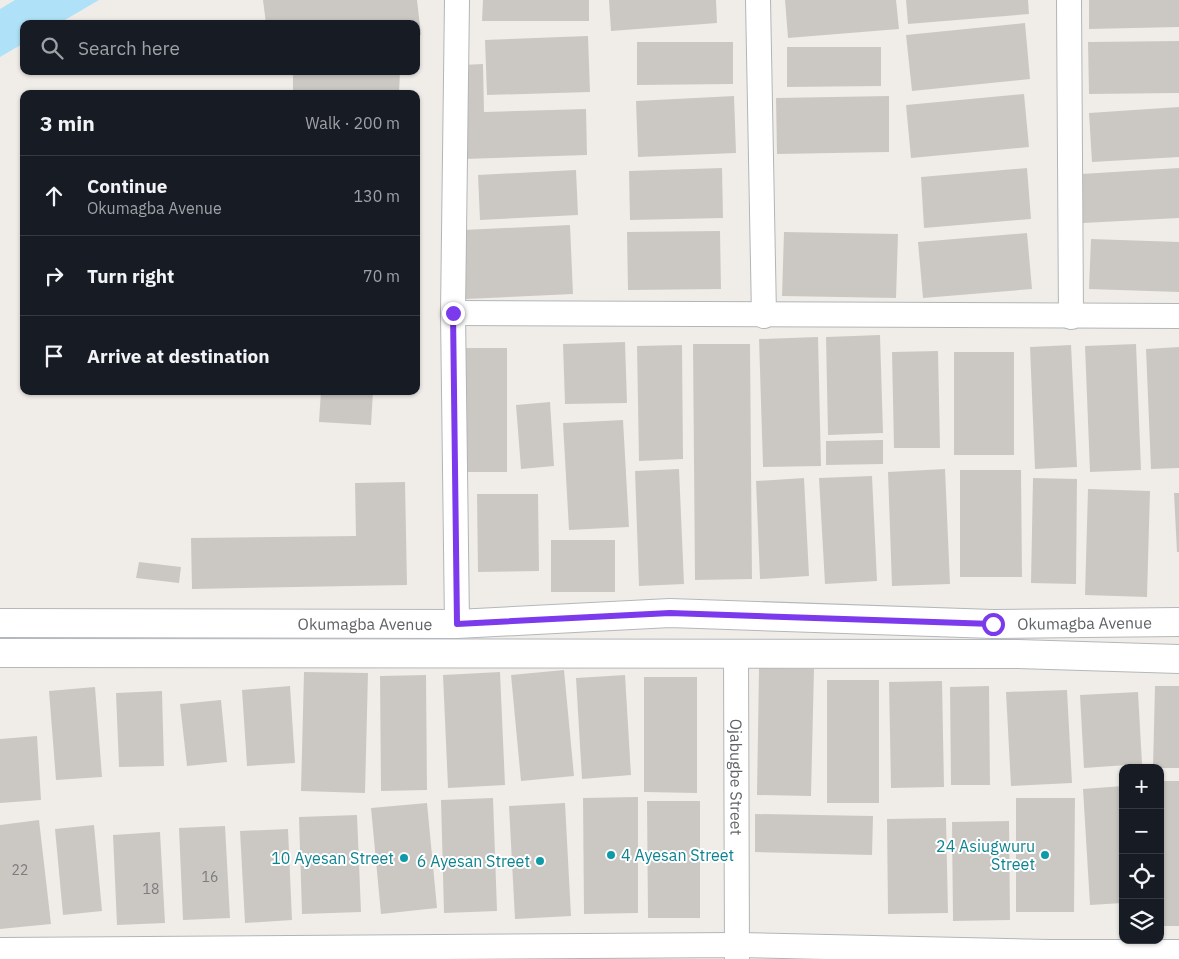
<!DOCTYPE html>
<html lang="en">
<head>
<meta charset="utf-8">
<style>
  body { margin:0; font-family:"IBM Plex Sans",sans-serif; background:#20242c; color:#f1f3f6 }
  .controls { position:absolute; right:15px; bottom:15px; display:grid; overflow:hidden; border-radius:10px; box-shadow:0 1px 4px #0004 }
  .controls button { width:45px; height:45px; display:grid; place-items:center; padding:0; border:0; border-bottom:1px solid #363941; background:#171b24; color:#f1f3f6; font:25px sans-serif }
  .stop { position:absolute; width:15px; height:15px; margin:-11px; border:4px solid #7c3aed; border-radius:50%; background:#fff }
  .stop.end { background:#7c3aed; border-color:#fff; box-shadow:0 1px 5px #0008 }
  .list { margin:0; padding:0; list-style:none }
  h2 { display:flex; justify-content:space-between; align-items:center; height:65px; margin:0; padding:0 20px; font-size:21px }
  h2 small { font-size:16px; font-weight:400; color:#9ea1a6 }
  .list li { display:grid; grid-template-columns:32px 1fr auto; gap:15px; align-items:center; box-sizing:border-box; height:80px; padding:0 20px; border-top:1px solid #363941 }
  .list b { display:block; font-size:19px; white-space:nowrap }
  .list p { margin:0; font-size:16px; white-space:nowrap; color:#9ea1a6 }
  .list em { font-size:16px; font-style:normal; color:#9ea1a6 }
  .icon { flex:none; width:28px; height:28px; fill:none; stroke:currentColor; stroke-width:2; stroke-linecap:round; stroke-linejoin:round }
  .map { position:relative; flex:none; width:1179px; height:959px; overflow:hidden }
  .search { position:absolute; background:#171b24; box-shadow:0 1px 4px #0004; left:20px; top:20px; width:400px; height:55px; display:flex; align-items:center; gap:12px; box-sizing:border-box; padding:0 18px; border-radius:10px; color:#9ea1a6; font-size:19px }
  .panel { position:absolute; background:#171b24; box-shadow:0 1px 4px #0004; left:20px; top:90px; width:400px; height:305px; border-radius:10px }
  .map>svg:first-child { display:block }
</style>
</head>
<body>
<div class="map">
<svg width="1179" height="959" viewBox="0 0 1179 959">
  <rect width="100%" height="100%" fill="#f0ede8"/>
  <path fill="#afe2f8" d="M15,0H99L58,24H24V43L0,57V9Z"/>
  <g fill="#cbc8c4">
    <path d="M263,0H417L421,35H416V24H266Z"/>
    <path d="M483,0H589V21H482Z"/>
    <path d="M609,0H716L717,23L611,31Z"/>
    <path d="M785,0H896L899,29L788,38Z"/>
    <path d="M906,0H1028L1029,14L908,24Z"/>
    <path d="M1089,0H1179V27L1089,29Z"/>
    <path d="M1025,23L1030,79L912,91L906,35Z"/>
    <path d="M588,36L590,92L487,95L485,40Z"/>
    <path d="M1179,41V93L1089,94L1088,42Z"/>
    <path d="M637,42H733V84L637,85Z"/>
    <path d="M787,47H881V86L787,87Z"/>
    <path d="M483,64L484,112L586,109L587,155L464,159L461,65Z"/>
    <path d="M293,71H400L399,94H293Z"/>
    <path d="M1024,94L1029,147L911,158L906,105Z"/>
    <path d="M734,96L736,153L638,157L636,101Z"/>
    <path d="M889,96V152L777,154L776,98Z"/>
    <path d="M1179,107V157L1092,162L1089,113Z"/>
    <path d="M722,168L723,218L630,220L629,171Z"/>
    <path d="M1027,168L1031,219L924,228L921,177Z"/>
    <path d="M1179,168V218L1083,223L1081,174Z"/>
    <path d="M576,170L578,215L480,220L478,175Z"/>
    <path d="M570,225L573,294L466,299L463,230Z"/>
    <path d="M720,231L721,289L628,290L627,232Z"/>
    <path d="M784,232L898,234L896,298L782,296Z"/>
    <path d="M1027,233L1032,289L923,298L918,242Z"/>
    <path d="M1091,239L1179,242V292L1089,289Z"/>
    <path d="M880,335L883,433L828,435L826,337Z"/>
    <path d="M818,337L821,466L763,467L759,339Z"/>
    <path d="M625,342L627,403L565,404L563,344Z"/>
    <path d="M693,344H750L752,579L695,580Z"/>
    <path d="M1136,344L1141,470L1090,472L1085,346Z"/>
    <path d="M682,345L683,459L639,461L637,346Z"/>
    <path d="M1071,345L1077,467L1035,469L1030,347Z"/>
    <path d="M1179,347V468L1151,469L1146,349Z"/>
    <rect x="463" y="348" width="44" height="124"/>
    <path d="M938,351L940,448H894L892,352Z"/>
    <rect x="954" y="352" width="60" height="103"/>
    <path d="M321,391H373L371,425L319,422Z"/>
    <path d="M550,402L554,466L521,469L516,405Z"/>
    <path d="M623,420L629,527L569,530L563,423Z"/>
    <path d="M883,440V464L826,465V441Z"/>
    <path d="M679,469L684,584L639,586L635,471Z"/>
    <path d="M945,469L950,584L892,586L888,472Z"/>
    <path d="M960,470H1021L1022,577H960Z"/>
    <path d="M872,476L877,581L825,584L819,478Z"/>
    <path d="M804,478L809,576L760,579L756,481Z"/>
    <path d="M1033,478L1077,479L1076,584L1031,583Z"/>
    <path d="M405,482L407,585L192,589L191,538L356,536L355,483Z"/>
    <path d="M1088,489L1150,491L1147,597L1085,595Z"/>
    <path d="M1174,493H1179V552H1177Z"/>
    <path d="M477,494H538L539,571L478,572Z"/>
    <rect x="551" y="540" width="64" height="52"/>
    <path d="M139,562L181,567L179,583L136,578Z"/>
    <path d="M759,668L814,669L811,796L757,795Z"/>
    <path d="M564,670L574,776L521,781L511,675Z"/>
    <path d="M304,672L368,673L365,793L301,791Z"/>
    <path d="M500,672L505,785L448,788L443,675Z"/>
    <path d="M426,675L427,790L381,791L380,676Z"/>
    <path d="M625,675L631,775L582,779L576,678Z"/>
    <path d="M644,677H697V793L644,792Z"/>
    <rect x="827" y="680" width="52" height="123"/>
    <path d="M942,681L944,787L891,788L889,682Z"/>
    <path d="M290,686L295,763L247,766L242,690Z"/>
    <path d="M989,686L990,785H951L950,687Z"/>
    <path d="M1155,686H1179V768H1153Z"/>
    <path d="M95,687L102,777L56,780L49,691Z"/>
    <path d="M1067,690L1072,783L1011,786L1006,692Z"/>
    <path d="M162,691L164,766L119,767L116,693Z"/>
    <path d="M1138,692L1142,764L1084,768L1080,695Z"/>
    <path d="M221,700L227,762L187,766L180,704Z"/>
    <path d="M37,736L41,800L0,803V739Z"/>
    <rect x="1160" y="781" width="19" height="145"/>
    <path d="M1123,786V903L1090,905L1083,789Z"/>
    <path d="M638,797V913L584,914L583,798Z"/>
    <path d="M493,798L497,911L444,913L441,800Z"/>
    <path d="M1016,798H1075L1074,912H1016Z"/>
    <path d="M647,801H700V918H648Z"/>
    <path d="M427,803L437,908L381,914L371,808Z"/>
    <path d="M565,803L571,916L515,919L509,806Z"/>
    <path d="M755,814L873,816L872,855L755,852Z"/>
    <path d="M357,815L361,912L302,914L299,817Z"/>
    <path d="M946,818L948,913L888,914L887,819Z"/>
    <path d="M39,820L51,924L0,929V825Z"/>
    <path d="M1009,821L1010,920L953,921L952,822Z"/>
    <path d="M94,825L102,911L63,915L55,829Z"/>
    <path d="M225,826L230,918L183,920L179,828Z"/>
    <path d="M288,829L292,920L245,923L240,831Z"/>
    <path d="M160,832L165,923L117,925L113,835Z"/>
  </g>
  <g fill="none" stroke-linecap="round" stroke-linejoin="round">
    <g stroke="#b2b5b8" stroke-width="26">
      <g id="minor">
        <path d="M758,0L764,316"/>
        <path d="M1069,0L1071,317"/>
        <path d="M453,313L1179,316"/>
        <path d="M457,624L453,313L457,0"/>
        <path id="s1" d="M736,653L737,959"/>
        <path d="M0,950L737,945L1049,952H1179"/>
      </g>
    </g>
    <g stroke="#b4b7bb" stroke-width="30">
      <g id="secondary">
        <path id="s2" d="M0,623L457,624L670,613L993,624L1179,622"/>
        <path d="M0,653L1018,654L1179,659"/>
      </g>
    </g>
    <use href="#minor" stroke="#fff" stroke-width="24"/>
    <use href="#secondary" stroke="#fff" stroke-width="28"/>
  </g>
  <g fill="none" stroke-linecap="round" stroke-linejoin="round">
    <path stroke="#7c3aed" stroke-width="6" d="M453,313L457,624L670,613L993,624"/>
  </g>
  <g fill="#0f9aa8" stroke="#fff" stroke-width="2">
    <circle cx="611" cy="855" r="5"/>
    <circle cx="1045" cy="855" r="5"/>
    <circle cx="404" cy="858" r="5"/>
    <circle cx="540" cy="861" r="5"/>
  </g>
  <g text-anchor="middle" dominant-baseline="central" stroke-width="4" stroke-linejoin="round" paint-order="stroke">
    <g font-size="14" fill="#7a7c7e">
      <text x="20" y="870">22</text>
      <text x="210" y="877">16</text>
      <text x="151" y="889">18</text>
    </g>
    <g font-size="16" fill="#5f6366" stroke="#fff">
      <text stroke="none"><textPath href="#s2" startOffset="1085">Okumagba Avenue</textPath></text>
      <text stroke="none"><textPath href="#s2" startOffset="365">Okumagba Avenue</textPath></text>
      <text stroke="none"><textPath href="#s1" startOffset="124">Ojabugbe Street</textPath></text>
    </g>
    <g font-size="16" fill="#0d838f" stroke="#fff" text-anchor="end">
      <text x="1035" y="846">24 Asiugwuru<tspan x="1035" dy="18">Street</tspan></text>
      <text x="621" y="855" text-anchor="start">4 Ayesan Street</text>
      <text x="394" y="858">10 Ayesan Street</text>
      <text x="530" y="861">6 Ayesan Street</text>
    </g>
  </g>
</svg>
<div class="controls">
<button>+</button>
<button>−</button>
<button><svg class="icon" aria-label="locate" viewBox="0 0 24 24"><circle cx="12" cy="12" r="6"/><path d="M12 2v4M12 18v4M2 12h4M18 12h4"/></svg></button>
<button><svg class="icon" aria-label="layers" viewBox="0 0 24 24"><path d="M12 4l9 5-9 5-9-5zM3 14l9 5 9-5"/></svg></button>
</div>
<div class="stop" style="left:993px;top:624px"></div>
<div class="stop end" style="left:453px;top:313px"></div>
<div class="search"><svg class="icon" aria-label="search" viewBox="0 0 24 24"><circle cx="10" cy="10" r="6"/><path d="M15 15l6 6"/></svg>Search here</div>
<section class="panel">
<h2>3 min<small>Walk · 200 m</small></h2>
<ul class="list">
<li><svg class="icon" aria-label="ahead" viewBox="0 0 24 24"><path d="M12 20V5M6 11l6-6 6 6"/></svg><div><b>Continue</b><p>Okumagba Avenue</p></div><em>130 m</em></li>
<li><svg class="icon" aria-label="right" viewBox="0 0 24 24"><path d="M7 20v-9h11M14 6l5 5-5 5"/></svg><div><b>Turn right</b></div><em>70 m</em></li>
<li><svg class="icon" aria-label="arrive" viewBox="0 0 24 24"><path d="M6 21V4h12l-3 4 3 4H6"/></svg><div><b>Arrive at destination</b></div></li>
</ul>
</section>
</div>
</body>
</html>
